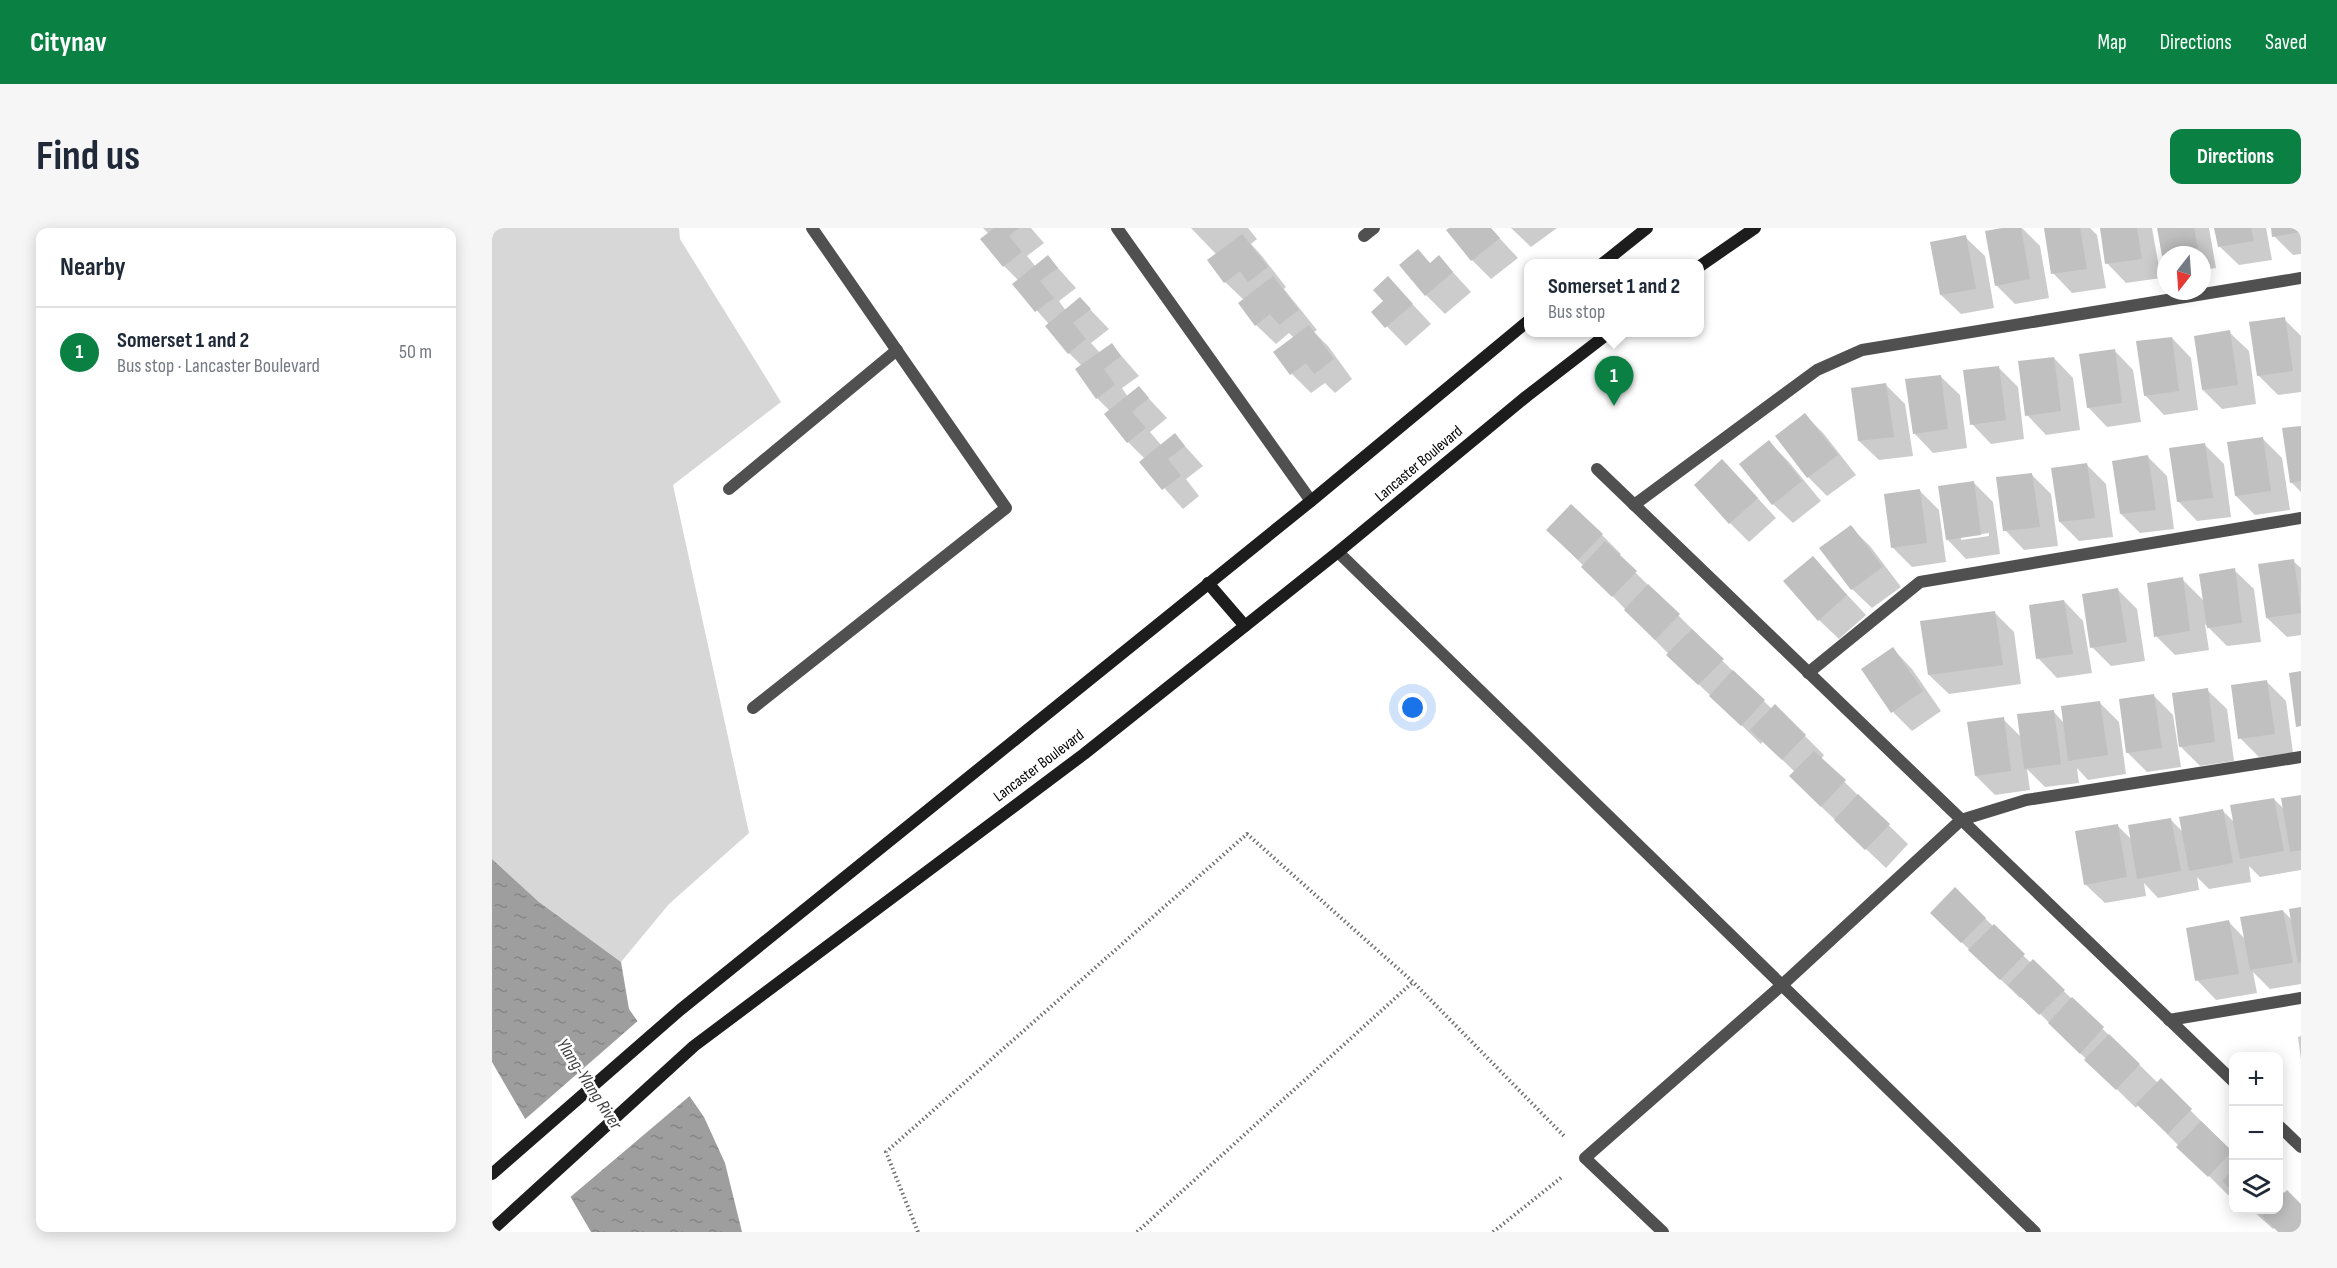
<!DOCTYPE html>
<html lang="en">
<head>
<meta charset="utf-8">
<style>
  body { margin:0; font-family:"Sofia Sans Condensed",sans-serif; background:#f6f6f7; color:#1f2937 }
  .controls { position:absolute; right:18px; bottom:18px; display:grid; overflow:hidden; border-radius:12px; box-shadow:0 3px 15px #0003 }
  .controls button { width:54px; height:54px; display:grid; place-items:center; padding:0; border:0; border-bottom:2px solid #e0e1e3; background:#fff; color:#1f2937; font:30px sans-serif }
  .compass { position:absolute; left:1665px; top:18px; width:54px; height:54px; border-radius:50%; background:#fff; box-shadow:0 3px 15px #0003; rotate:197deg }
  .you { position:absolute; left:921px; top:480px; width:21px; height:21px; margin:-15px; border:4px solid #fff; border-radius:50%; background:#1a73e8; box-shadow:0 0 0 9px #1a73e833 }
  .badge { display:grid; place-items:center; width:39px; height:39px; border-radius:50%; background:#0b8043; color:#fff; font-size:20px; font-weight:700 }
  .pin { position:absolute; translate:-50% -50px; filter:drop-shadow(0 2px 3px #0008) }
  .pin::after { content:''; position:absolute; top:32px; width:21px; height:18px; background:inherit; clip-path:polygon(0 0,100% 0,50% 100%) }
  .popup { position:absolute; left:1032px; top:31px; width:180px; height:78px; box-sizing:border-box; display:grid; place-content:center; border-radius:12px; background:#fff; filter:drop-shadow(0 2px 4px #0005); font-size:20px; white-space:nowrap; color:#747a83 }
  .popup b { font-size:22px; color:#1f2937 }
  .popup::after { content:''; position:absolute; left:50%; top:100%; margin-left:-12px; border:12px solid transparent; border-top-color:#fff }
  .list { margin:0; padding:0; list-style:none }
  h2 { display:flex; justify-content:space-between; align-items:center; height:78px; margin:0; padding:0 24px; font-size:26px }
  h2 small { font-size:20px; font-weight:400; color:#747a83 }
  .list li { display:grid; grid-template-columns:39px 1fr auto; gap:18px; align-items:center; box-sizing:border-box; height:90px; padding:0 24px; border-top:2px solid #e0e1e3 }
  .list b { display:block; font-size:22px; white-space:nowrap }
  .list p { margin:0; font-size:20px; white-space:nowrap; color:#747a83 }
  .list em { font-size:20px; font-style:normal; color:#747a83 }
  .icon { flex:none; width:33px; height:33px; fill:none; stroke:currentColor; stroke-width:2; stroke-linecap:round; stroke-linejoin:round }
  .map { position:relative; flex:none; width:1809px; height:1004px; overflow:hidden; border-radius:12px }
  header { display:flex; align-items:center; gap:36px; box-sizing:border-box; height:84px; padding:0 30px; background:#0b8043; color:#fff }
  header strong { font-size:28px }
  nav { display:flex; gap:33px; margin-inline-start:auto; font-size:21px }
  .intro { display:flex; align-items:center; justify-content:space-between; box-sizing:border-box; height:144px; padding:0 36px }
  h1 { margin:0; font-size:42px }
  .button { padding:15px 27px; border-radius:12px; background:#0b8043; color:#fff; font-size:21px; font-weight:700 }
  main { display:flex; gap:36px; padding:0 36px }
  aside { flex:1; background:#fff; border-radius:12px; box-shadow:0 3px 15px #0003 }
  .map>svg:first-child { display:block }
</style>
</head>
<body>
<header>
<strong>Citynav</strong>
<nav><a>Map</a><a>Directions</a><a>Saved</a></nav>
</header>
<div class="intro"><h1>Find us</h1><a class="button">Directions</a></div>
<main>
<aside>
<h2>Nearby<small></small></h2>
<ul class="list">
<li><span class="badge">1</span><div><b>Somerset 1 and 2</b><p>Bus stop · Lancaster Boulevard</p></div><em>50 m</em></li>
</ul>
</aside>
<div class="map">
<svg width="1809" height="1004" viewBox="0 0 1809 1004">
  <defs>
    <pattern id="water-ripples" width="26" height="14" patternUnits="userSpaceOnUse" patternTransform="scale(1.5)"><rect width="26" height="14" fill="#9e9e9e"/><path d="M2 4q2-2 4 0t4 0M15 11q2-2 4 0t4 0" fill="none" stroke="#868686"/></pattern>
  </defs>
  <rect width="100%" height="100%" fill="#fff"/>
  <path fill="#d7d7d7" d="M0,0H187L188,11L289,174L181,257L257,605L177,676L129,734L47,674L0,631Z"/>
  <path fill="url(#water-ripples)" d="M0,631L47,674L129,734L137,781L212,889L233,935L250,1004H99L0,834Z"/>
  <path fill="#fff" d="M148,791L200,866L76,971L31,893Z"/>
  <g fill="#0003" fill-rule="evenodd">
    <path d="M491,0H539L552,15L535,28L544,39L556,29L584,60L567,73L574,83L588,71L617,101L599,115L608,125L620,117L647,148L630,160L636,169L647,160L675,190L658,204L670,218L683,207L711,238L694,251L707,268L691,281L649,234L653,231L636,214L618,183L605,170L590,138L577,125L557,96L522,57L527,53L512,38L497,6Z"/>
    <path d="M699,0H756L765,11L759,16L769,27L794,59L792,61L825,102L822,104L836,118L860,151L843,165L833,155L819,165L800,146L783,125L802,110L797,105L784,116L764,97L752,72L733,54L725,27Z"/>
    <path d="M959,0H998L1026,30L999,51L980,32Z"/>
    <path d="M1019,0H1065L1039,19Z"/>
    <path d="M1519,0H1530L1548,18L1557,70L1523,76L1504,57Z"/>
    <path d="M1553,0H1598L1605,7L1614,60L1580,65L1561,45Z"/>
    <path d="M1609,0H1660L1669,50L1634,55L1615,35Z"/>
    <path d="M1666,0H1717L1724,40L1710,42V27H1674V29L1672,27Z"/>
    <path d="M1724,0H1774L1780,32L1747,37L1727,18Z"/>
    <path d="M1780,0H1809V26L1801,27L1782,8Z"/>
    <path d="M1473,9L1493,28L1502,80L1469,86L1449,67Z"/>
    <path d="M947,29L979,64L953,86L934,67L939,36Z"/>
    <path d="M896,50L939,96L914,118L881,84L893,73Z"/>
    <path d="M1792,91L1809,108V164L1786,167L1766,147Z"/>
    <path d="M1737,104L1757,123L1764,176L1730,181L1711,162Z"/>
    <path d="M1680,110L1699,130L1706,182L1672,187L1653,167Z"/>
    <path d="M1622,122L1641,142L1649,194L1615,199L1596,179Z"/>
    <path d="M1562,130L1581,150L1588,202L1554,207L1535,187Z"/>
    <path d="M1506,139L1526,159L1532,211L1499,216L1480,196Z"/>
    <path d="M1448,148L1468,167L1475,220L1441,225L1422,205Z"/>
    <path d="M1394,157L1413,176L1421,228L1387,232L1367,213Z"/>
    <path d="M1313,187L1332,206L1364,247L1335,268L1316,249L1285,209Z"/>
    <path d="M1809,199V264L1799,254Z"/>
    <path d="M1771,211L1790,230L1798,282L1763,287L1744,268Z"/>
    <path d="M1277,214L1296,233L1329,273L1301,295L1281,276L1249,236Z"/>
    <path d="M1713,217L1732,236L1739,289L1705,293L1686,273Z"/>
    <path d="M1656,229L1675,248L1682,301L1648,305L1629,286Z"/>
    <path d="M1595,237L1614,256L1621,309L1587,313L1568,294Z"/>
    <path d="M1539,246L1559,266L1566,318L1532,322L1513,302Z"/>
    <path d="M1249,252L1284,290L1257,314L1238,295Z"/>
    <path d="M1482,255L1501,274L1508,326L1474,331L1455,311ZM1497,305V308L1469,312V309Z"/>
    <path d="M1428,263L1447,282L1454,334L1420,339L1401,320L1393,267Z"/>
    <path d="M1358,299L1378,318L1409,359L1380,380L1360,361L1329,321Z"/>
    <path d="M1110,307L1129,326L1127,328L1206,407L1205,408L1280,481L1283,478L1332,527L1329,531L1416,616L1394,640L1318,568L1303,544L1271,513L1269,516L1196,446L1075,321Z"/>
    <path d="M1321,330L1374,387L1347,411L1327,392Z"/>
    <path d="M1801,333L1809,340V407L1795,409L1775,390Z"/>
    <path d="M1742,342L1762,361L1769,414L1735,418L1713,396L1717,422L1683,427L1664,408L1690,351L1712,373Z"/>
    <path d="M1626,362L1645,381L1653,433L1619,438L1600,419Z"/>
    <path d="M1572,373L1591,393L1600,445L1565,450L1546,430Z"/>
    <path d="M1502,384L1522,404L1529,456L1457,466L1437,447Z"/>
    <path d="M1401,421L1420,441L1449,483L1420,503L1401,484Z"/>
    <path d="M1774,453L1794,473L1801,525L1767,529L1748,510Z"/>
    <path d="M1715,462L1735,481L1742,533L1708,538L1687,517Z"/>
    <path d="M1662,468L1681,487L1689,539L1655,544L1635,524Z"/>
    <path d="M1608,475L1627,494L1634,546L1596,552L1585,540L1587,555L1553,559L1535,541L1538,562L1503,567L1484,548L1511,491L1530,510L1561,483L1572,495Z"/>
    <path d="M1809,568V642L1768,649L1757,638L1759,654L1717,661L1705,649L1707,662L1666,670L1652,655L1654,668L1613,675L1593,656L1625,597L1640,612L1679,592L1692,605L1731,583L1743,595L1782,571L1793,582Z"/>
    <path d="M1463,661L1539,735L1541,733L1666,855L1669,853L1742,926V963L1736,967L1646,877L1644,880L1530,768L1528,770L1459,704Z"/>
    <path d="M1809,680V756L1778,761L1761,744L1765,765L1724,772L1705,752L1737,694L1753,711L1791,683L1801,693Z"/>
    <path d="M1809,808V832L1806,809Z"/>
    <path d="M1786,960L1809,978V1004H1788L1783,999L1781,1001L1760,982H1786Z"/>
  </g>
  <g fill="#c0c0c0">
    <path d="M502,0H527L517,8L530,24L511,39L488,11Z"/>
    <path d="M957,0H999L1008,10L979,33L954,2Z"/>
    <path d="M1510,0H1529L1538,51L1503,58L1493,3Z"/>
    <path d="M1552,0H1588L1595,41L1559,46Z"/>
    <path d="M1608,0H1645L1650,31L1613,36Z"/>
    <path d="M1665,0H1702L1706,21L1670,28Z"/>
    <path d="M1722,0H1759L1762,13L1726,19Z"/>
    <path d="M1779,0H1809V4L1780,9Z"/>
    <path d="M750,6L776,39L756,54L748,43L732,55L715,32Z"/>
    <path d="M1474,7L1484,61L1448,67L1438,14Z"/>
    <path d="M926,21L938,35L947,27L961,44L933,68L907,37Z"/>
    <path d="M556,27L566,40L548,53L562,70L543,84L520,56Z"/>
    <path d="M781,48L807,82L787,97L778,86L763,98L746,75Z"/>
    <path d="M896,48L921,76L893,100L879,84L891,73L881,62Z"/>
    <path d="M588,69L599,81L581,95L594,111L576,126L553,98Z"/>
    <path d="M1793,89L1801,143L1765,148L1757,94Z"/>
    <path d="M817,97L842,131L822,146L814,135L798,147L781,124Z"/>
    <path d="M1738,102L1746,157L1710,162L1702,108Z"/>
    <path d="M1680,109L1687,163L1652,168L1644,113Z"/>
    <path d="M620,115L629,128L612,141L623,157L604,171L583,141Z"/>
    <path d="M1623,121L1630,175L1595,180L1587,126Z"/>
    <path d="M1562,129L1569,183L1533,188L1526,133Z"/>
    <path d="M1507,138L1514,192L1478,197L1471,142Z"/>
    <path d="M1449,147L1456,201L1421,206L1413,151Z"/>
    <path d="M1394,155L1402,209L1366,213L1359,160Z"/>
    <path d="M647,158L657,170L640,184L654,200L635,215L612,186Z"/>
    <path d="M1313,185L1346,227L1315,250L1283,208Z"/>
    <path d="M1809,198V253L1798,255L1790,200Z"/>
    <path d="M683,205L693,218L676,231L689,248L670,262L647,234Z"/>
    <path d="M1771,209L1779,263L1743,268L1735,214Z"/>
    <path d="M1277,212L1310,253L1280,277L1247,236Z"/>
    <path d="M1713,215L1721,270L1685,274L1677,220Z"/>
    <path d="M1656,227L1664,282L1628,286L1620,233Z"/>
    <path d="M1230,231L1266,270L1237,296L1202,257Z"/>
    <path d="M1595,235L1603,290L1567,294L1559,240Z"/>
    <path d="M1540,245L1548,299L1511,303L1504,249Z"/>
    <path d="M1482,253L1489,307L1454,312L1446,258Z"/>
    <path d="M1428,261L1435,315L1399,320L1392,266Z"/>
    <path d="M1079,276L1111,306L1086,332L1054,302Z"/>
    <path d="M1359,297L1391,339L1359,362L1327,320Z"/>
    <path d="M1113,313L1145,343L1120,369L1089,339Z"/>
    <path d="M1321,328L1355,367L1326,393L1291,353Z"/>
    <path d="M1802,331L1809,385L1774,390L1766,336Z"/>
    <path d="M1743,340L1750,395L1715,400L1707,346Z"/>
    <path d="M1691,349L1698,403L1662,409L1655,355Z"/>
    <path d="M1156,356L1188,386L1163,412L1132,382Z"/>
    <path d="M1626,360L1635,414L1598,420L1590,366Z"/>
    <path d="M1572,372L1581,426L1544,431L1537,377Z"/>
    <path d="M1503,383L1511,437L1436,447L1428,393Z"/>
    <path d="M1200,401L1232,431L1206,457L1174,427Z"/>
    <path d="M1401,419L1431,463L1399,485L1369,441Z"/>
    <path d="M1241,442L1273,472L1249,498L1217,468Z"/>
    <path d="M1809,443V498L1804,499L1797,445Z"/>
    <path d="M1775,452L1783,506L1746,511L1739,457Z"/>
    <path d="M1716,460L1723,514L1687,519L1680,465Z"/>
    <path d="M1662,466L1670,520L1634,525L1627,471Z"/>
    <path d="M1608,473L1616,527L1576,533L1569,478Z"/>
    <path d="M1283,476L1314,507L1290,532L1258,502Z"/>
    <path d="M1562,482L1569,536L1532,541L1525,486Z"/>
    <path d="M1512,489L1519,543L1483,548L1475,494Z"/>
    <path d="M1322,523L1354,552L1329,579L1297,548Z"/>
    <path d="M1366,566L1398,596L1373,622L1342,592Z"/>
    <path d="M1809,567V622L1798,624L1789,570Z"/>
    <path d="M1782,570L1792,623L1748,631L1738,577Z"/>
    <path d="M1731,581L1741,635L1697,643L1687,589Z"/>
    <path d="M1679,590L1689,643L1645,651L1636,597Z"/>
    <path d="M1626,596L1635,649L1592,657L1583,603Z"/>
    <path d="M1463,659L1494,690L1469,715L1438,685Z"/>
    <path d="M1809,679V734L1806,735L1797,681Z"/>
    <path d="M1791,682L1801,735L1758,742L1748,689Z"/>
    <path d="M1737,692L1747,746L1703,753L1694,700Z"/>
    <path d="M1502,696L1533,726L1508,752L1476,722Z"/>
    <path d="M1541,731L1573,762L1547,787L1516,757Z"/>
    <path d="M1580,769L1612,799L1588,826L1556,795Z"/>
    <path d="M1617,806L1648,836L1624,862L1592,832Z"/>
    <path d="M1669,850L1700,881L1676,906L1644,876Z"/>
    <path d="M1709,893L1740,923L1716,949L1684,919Z"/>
    <path d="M1742,941V965L1730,953Z"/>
    <path d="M1795,962L1809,976V1004H1786L1770,988L1776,982H1786V971Z"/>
  </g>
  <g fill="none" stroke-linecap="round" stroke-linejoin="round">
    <g stroke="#727272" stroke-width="4" stroke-dasharray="1.5 3" stroke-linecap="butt">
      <path d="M426,1004L394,924L755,606L921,754L1073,909"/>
      <path d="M645,1004L921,754"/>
      <path d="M1001,1004L1070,949"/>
    </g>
    <path stroke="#505050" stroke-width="12" d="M1171,1004L1093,930L1290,757"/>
    <g stroke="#505050" stroke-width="12">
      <path d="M625,0L819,273"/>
      <path d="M872,8L882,0"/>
      <path d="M1105,241L1742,854"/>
      <path d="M237,261L405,122"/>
      <path d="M1142,277L1325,142L1370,122L1809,50"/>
      <path d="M846,324L1543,1004"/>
      <path d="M1316,445L1428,354L1809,290"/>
      <path d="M261,480L514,280L320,0"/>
      <path d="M1290,757L1469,592L1534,572L1809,529"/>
      <path d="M1677,792L1809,770"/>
      <path d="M1786,897L1809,919"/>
    </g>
    <g stroke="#1d1d1d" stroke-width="12">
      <path d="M1110,36L1155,0"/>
      <path d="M1208,38L1263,0"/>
      <path d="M716,355L753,398"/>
      <path d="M0,946L188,782L819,273L1036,93"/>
      <path d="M0,1002L202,818L592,526L846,324L1035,168L1118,104"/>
    </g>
  </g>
  <g text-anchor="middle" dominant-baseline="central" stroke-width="5" stroke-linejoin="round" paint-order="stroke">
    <g font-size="16" fill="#000" stroke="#fff">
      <text transform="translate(927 236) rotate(-40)">Lancaster Boulevard</text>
      <text transform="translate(547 538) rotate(-37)">Lancaster Boulevard</text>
    </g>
    <g font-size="18" font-style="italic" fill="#3f3f3f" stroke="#fff">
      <text transform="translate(97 856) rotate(57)">Ylang-Ylang River</text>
    </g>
  </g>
</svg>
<div class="controls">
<button>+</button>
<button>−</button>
<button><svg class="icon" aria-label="layers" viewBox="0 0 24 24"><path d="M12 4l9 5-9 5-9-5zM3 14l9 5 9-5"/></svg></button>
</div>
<svg class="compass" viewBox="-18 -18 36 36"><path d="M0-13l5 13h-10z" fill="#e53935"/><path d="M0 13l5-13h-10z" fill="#747a83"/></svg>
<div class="you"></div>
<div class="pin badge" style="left:1122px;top:178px">1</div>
<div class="popup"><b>Somerset 1 and 2</b>Bus stop</div>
</div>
</main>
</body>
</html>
